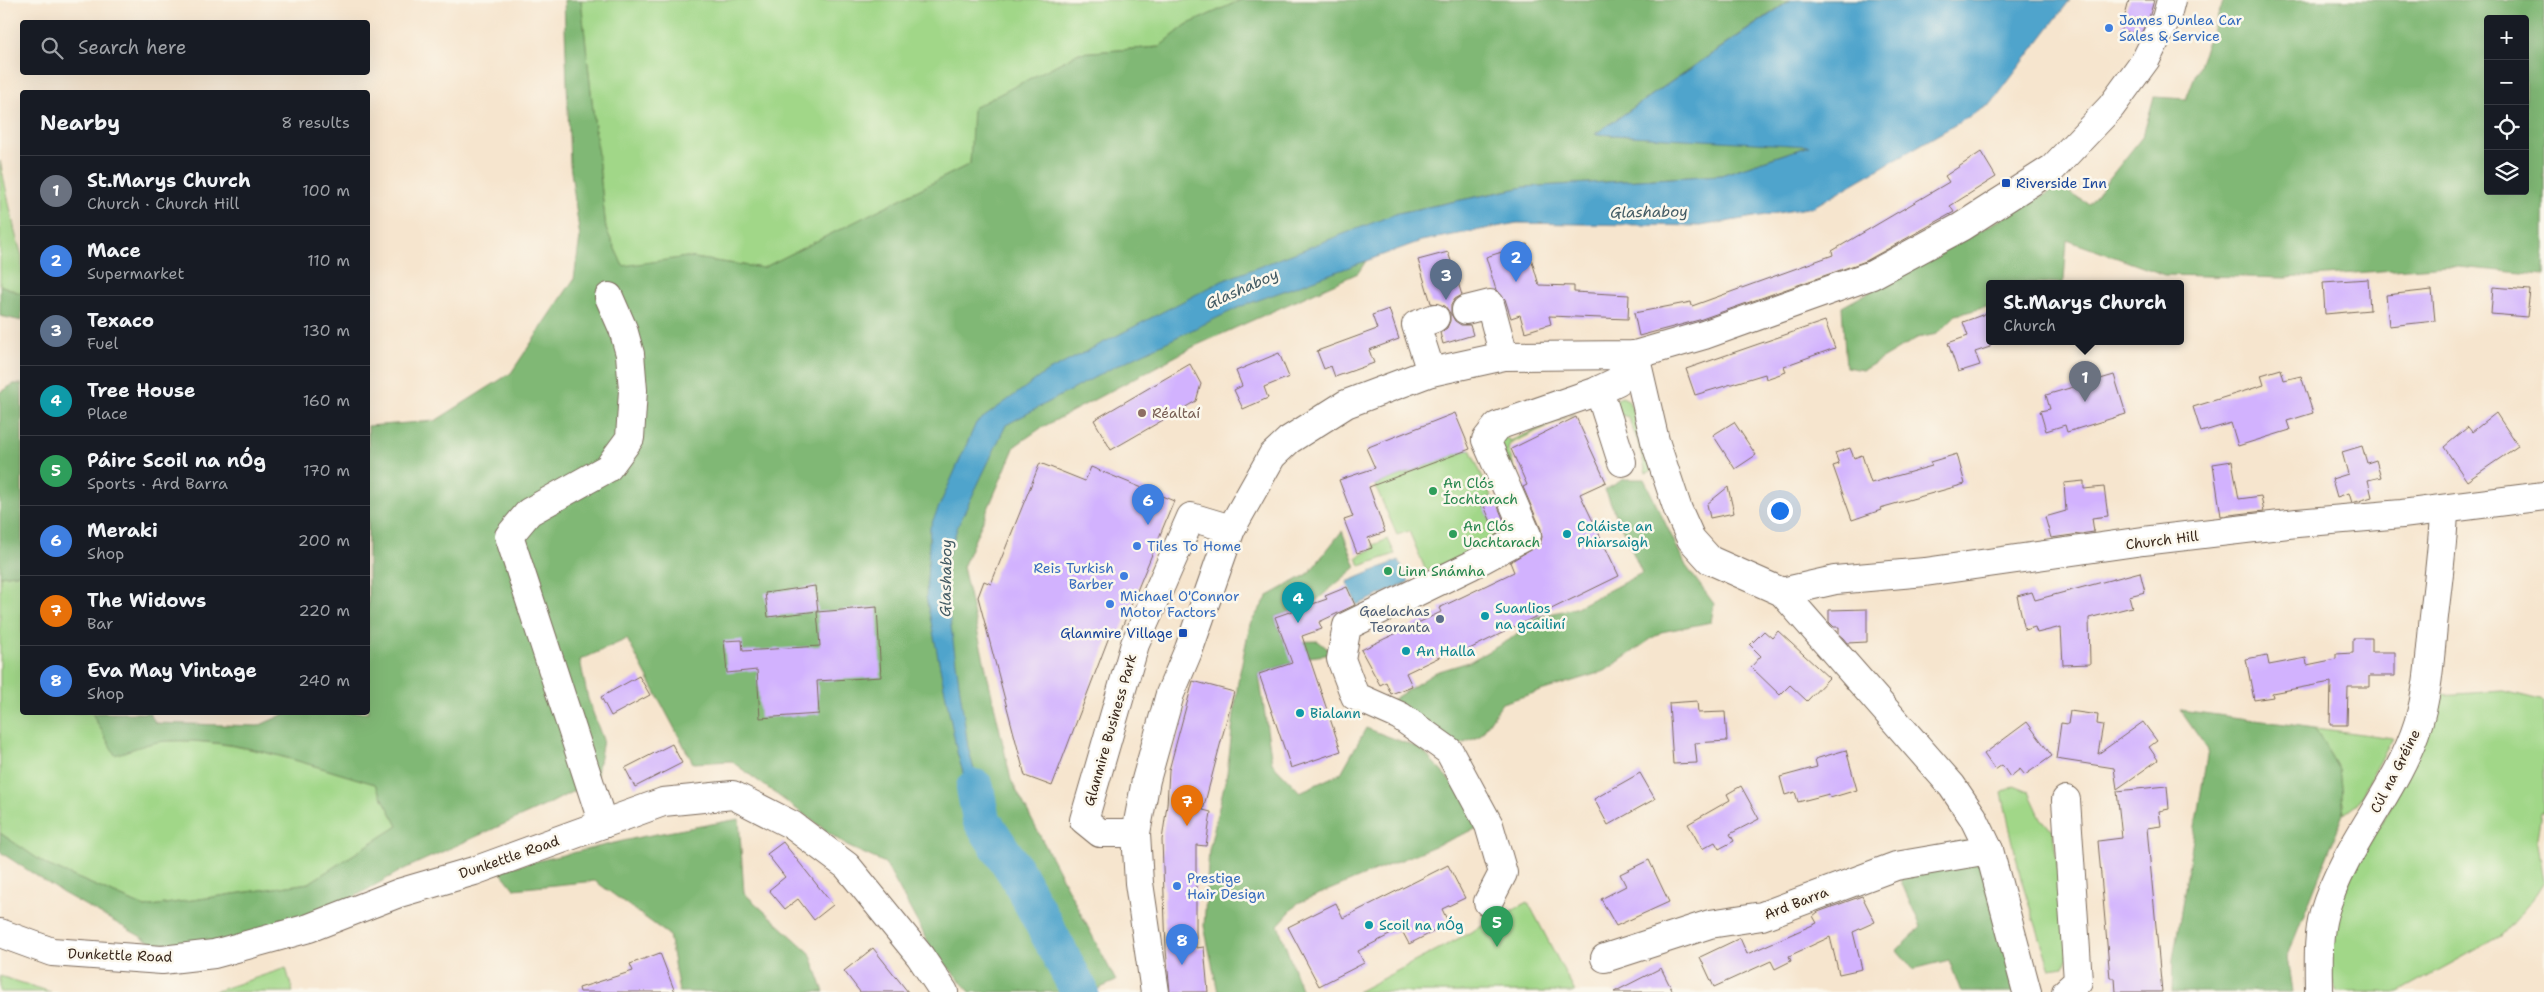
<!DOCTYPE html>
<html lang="en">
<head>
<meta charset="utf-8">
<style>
  body { margin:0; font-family:"Shantell Sans",sans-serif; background:#242831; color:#f1f3f6 }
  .controls { position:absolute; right:15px; top:15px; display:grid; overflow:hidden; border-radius:5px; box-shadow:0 5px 20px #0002 }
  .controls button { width:45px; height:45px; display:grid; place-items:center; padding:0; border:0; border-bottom:1px solid #363941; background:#171b24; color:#f1f3f6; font:25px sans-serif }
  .you { position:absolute; left:1779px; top:510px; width:18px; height:18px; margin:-12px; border:4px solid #fff; border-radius:50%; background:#1a73e8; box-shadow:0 0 0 8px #1a73e833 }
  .badge { display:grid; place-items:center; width:32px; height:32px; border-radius:50%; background:#1f6fb2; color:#fff; font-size:16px; font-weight:700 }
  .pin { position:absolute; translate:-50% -41px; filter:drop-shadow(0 1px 2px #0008) }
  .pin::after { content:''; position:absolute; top:26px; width:18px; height:15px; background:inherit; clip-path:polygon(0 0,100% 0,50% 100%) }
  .popup { position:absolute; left:1986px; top:280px; width:198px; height:65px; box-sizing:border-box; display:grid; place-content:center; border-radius:5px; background:#171b24; filter:drop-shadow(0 1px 4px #0005); font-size:16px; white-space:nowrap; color:#9ea1a6 }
  .popup b { font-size:19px; color:#f1f3f6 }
  .popup::after { content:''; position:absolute; left:50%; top:100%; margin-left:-10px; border:10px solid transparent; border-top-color:#171b24 }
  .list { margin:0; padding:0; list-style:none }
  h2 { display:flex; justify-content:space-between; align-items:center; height:65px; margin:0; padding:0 20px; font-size:21px }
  h2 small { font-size:16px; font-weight:400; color:#9ea1a6 }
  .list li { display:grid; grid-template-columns:32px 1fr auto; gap:15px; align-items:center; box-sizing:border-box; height:70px; padding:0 20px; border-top:1px solid #363941 }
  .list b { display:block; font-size:19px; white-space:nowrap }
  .list p { margin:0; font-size:16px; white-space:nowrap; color:#9ea1a6 }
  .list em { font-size:16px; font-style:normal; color:#9ea1a6 }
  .icon { flex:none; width:28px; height:28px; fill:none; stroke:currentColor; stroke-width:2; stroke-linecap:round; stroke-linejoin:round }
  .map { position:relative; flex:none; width:2544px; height:992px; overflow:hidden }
  .search { position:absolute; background:#171b24; box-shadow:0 5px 20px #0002; left:20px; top:20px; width:350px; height:55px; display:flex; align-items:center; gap:12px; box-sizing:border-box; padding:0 18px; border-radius:5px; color:#9ea1a6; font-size:19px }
  .panel { position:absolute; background:#171b24; box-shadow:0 5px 20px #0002; left:20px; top:90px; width:350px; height:625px; border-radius:5px }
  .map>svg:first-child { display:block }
</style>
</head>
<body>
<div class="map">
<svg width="2544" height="992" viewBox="0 0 2544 992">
  <rect width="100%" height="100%" fill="#fbf7ec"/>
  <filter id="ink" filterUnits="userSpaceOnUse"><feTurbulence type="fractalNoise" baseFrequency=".02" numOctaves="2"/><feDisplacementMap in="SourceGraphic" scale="10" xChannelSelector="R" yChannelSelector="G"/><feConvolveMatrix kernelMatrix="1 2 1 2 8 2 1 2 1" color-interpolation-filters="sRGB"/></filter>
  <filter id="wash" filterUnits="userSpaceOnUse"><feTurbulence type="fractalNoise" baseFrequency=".0096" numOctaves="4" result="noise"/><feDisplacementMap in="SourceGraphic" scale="20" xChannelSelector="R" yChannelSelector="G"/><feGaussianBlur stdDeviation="1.12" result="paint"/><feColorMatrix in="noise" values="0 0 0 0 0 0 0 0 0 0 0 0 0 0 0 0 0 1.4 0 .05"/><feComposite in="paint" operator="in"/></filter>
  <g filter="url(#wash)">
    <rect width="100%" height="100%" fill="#f6e5ce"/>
    <g fill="#a1d788" stroke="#6e8053">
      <path d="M581,0H1241L1186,25L1159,47L1079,53L974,108L970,164L763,268L687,257L623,267L606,229Z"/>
      <path d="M0,161L16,236L22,256V294L0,285Z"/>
      <path d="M1622,397L1628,400L1632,408L1652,471L1646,473L1639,445L1628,417L1617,414L1607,403Z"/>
      <path d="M1575,413L1510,444L1508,449L1518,479L1511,487L1499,442L1505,436L1510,441Z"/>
      <path d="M1470,449L1492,498L1482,502L1500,541L1426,571L1409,531L1397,535L1375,485Z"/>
      <path d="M1388,539L1395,554L1360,566L1357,557L1374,548L1373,545Z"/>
      <path d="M22,573V712L92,713L115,754C131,750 150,741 166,741C237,738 308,765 375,784L398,826L309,883L145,907L47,865L0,833V576Z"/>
      <path d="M2504,691L2544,701V813H2541L2537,838L2544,881L2532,900L2501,936L2399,992H2336L2327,965L2334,909L2410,770L2440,695Z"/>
      <path d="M2315,728L2393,738L2356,805L2344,814L2339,770Z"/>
      <path d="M2014,786L2029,792L2041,818L2053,832L2069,952L2064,967L2050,969L2021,879L2002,793Z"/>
      <path d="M1528,902L1575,992H1357Z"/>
      <path d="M286,968L293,992H213Z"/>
      <path d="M0,976L51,992H0Z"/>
    </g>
    <g fill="#80b874" stroke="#5e7149" fill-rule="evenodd">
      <path d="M564,0H581L606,229L623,266L687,257L763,268L970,164L973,108L1079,53L1159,47L1186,25L1241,0H1790L1595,134L1811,145L1721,175L1524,187L1398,213L1358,273L1195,346L1041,428L1015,446L963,567L1011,780L1116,981L1091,992H970L932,949L885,863L847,846L731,761L693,763L627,639L580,660L588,699L603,740L596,779L551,803L404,869L302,926L225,942L154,944L63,893L0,852V833L47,865L145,907L309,883L398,826L375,784C308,765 237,737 166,741C150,742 131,750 115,755L92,713H149L156,723L258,726L287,713L368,712V426L435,421L511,373L574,279L580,238L570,164Z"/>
      <path d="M2224,0H2544V275L2448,266L2286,278L2165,275L2067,240L2064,280L2062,283H1990V306L1956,315L1937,334L1917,338L1863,370L1846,367L1842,307L2059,187L2089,204L2143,136L2154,97L2186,99ZM2488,19H2525V191H2488Z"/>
      <path d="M0,285L22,294V321L0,316Z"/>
      <path d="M14,384H22V573L0,576V392Z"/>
      <path d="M1624,479H1644L1686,566L1714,604L1711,622L1661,632L1605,671L1502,703L1480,736L1455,747L1392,700L1436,672L1469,662L1509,640L1537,617L1575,608L1642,573L1605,490Z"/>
      <path d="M1342,531L1356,567L1312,604L1275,617L1284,642L1318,641L1334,654L1309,657L1259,674L1272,763L1300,792L1341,773L1366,728L1421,749L1465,797L1478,828L1298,903L1278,925L1302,992H1218L1204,926L1209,850L1227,773L1238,681L1250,624L1268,596L1308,574Z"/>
      <path d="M2180,710L2315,728L2339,770L2344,814L2287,957L2292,992H2172L2173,959L2208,750Z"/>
      <path d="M739,819L744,893L810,953L824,992H679L669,935L595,881L514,889L499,870L640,837Z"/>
      <path d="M1964,841L1986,873L2019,992H1961L1949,960L1913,969L1897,950L1921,927L1891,859Z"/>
    </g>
    <g fill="#50a4cc" stroke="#466775">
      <path d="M1791,0H2070L1991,104L1813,207L1701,226L1517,223L1421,241L1242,306L1114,367L1006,425L958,526L943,570L968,747L991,834L1079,992H1062L982,838L957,752L926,597L930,527L976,423L1045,373L1222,281L1398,213L1524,187L1721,175L1809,146L1595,134Z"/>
      <path d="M1399,560L1409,582L1357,605L1347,582Z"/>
    </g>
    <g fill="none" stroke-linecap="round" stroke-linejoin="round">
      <path stroke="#50a4cc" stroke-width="38" d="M975,788L981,819L1017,874L1080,992"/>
    </g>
    <g id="blocks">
      <g fill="#d2b2fe">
        <path d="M2129,0H2154L2149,18L2140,35L2121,30Z"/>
        <path d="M1981,152L1996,177L1950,206L1954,212L1866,261L1699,320L1639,336L1634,313L1691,302L1692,306L1833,255L1832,251L1949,182L1945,176Z"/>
        <path d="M1527,244L1539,285L1574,286V292L1629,295L1628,319L1549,316L1551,324L1525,332L1520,315L1511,318L1505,299L1496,290L1486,257Z"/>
        <path d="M1448,252L1462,295L1455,299L1451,305V314L1455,321L1461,325H1470L1473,335L1443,344L1440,333L1447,328L1450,321V313L1445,306L1431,303L1418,260Z"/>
        <path d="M2368,279L2370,310L2325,314L2323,282Z"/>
        <path d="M2493,287L2530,290L2527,317L2491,314Z"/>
        <path d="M2432,290L2435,321L2389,326L2386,295Z"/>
        <path d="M1389,309L1399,339L1369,350L1374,363L1335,377L1331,366L1324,369L1317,351L1377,329L1372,315Z"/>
        <path d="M1990,312V347L1975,352L1980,365L1958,372L1948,343L1968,336L1963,322Z"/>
        <path d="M1825,321L1835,348L1784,366L1786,372L1766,379L1765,374L1695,395L1686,369Z"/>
        <path d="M1279,353L1289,377L1264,387L1268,398L1243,409L1234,390L1242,386L1236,371Z"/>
        <path d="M1190,364L1201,384L1196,401L1111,450L1094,420Z"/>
        <path d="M2281,369L2284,380L2301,376L2313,413L2287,421L2290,430L2238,446L2231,423L2201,432L2193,407L2264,385L2261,375Z"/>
        <path d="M2114,375L2126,414L2067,432L2065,425L2046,431L2040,411L2050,409L2046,395Z"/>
        <path d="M1455,413L1470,449L1369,487L1385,532L1368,538L1372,548L1357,553L1344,520L1353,517L1339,480L1375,468L1366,448Z"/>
        <path d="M2496,413L2518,446L2467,481L2444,447L2468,427L2472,432Z"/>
        <path d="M1576,417L1606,482L1580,494L1619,576L1455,656L1452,651L1406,673L1412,686L1391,694L1386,682L1380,685L1361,650L1441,612L1439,608L1514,572L1510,562L1540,544L1542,537L1541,529L1523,487L1527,485L1511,449Z"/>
        <path d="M1734,422L1756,455L1735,469L1713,435Z"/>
        <path d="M2362,446L2367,463L2376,460L2381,477L2368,480L2372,497L2352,503L2349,493L2337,497L2332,479L2348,474L2342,452Z"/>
        <path d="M1850,448L1854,458L1862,455L1871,483L1932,466L1930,462L1957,454L1965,484L1880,508L1881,510L1852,520L1833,466L1839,464L1835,453Z"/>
        <path d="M2232,461L2239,499L2261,496L2264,511L2221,516L2213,464Z"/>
        <path d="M1040,463L1085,481L1091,467L1174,501L1120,632L1112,629L1052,786L1025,776L978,597L984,581L991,584Z"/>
        <path d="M2084,481V489L2104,487L2108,516L2092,518L2094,532L2051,538L2045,517L2066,511L2064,483Z"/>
        <path d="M1728,487L1734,513L1710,518L1707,504Z"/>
        <path d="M1494,497L1507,528L1496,534L1482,501Z"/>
        <path d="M2140,572L2145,592L2129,596L2132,607L2089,618L2090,664L2063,665L2061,627L2037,633L2035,627L2025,630L2017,596L2032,592L2035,600Z"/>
        <path d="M815,586L818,611L768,617L765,593Z"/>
        <path d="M1347,587L1355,605L1319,622L1322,629L1302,636L1341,751L1291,768L1259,674L1292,663L1275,617L1327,599L1325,596Z"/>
        <path d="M877,607L881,677L817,681L819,714L760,718L757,670L727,673L724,641L742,640L743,651L820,646L817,612Z"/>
        <path d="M1867,609V642L1847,643L1839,633V627H1834L1829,622V610Z"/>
        <path d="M1764,631L1772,638L1778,631L1829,678L1807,701L1790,685L1780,695L1751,667L1761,656L1750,645Z"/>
        <path d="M2353,638H2372V652H2395V676H2369V687H2348L2347,725H2330L2331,682L2272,693L2273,697L2254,700L2246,659L2267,655L2269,665L2306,658L2307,665L2336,659V654L2353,653Z"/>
        <path d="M639,676L650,695L611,716L601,697Z"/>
        <path d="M1193,681L1234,692L1203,810L1211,812L1206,846L1196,845V948L1204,947L1208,992H1170L1166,950L1162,840L1167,805L1169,770Z"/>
        <path d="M1697,701L1698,713L1725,712L1727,741L1695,743L1697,763L1673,764L1669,703Z"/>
        <path d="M2070,711L2098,715L2097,724L2103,725L2098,754L2143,722L2157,741L2149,747L2158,760L2117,789L2114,768L2056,759L2061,723L2068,724Z"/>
        <path d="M2027,722L2052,756L2025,775L2020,769L2010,777L2002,765L1995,770L1984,754Z"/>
        <path d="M672,744L682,763L635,787L625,768Z"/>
        <path d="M1846,750L1857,790L1830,798L1829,794L1798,802L1795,792L1785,795L1780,777L1817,767L1815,759Z"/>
        <path d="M1640,773L1655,799L1608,825L1594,799Z"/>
        <path d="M1741,786L1759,819L1730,834L1734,841L1719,849L1715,842L1702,849L1688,824L1730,800L1727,794Z"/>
        <path d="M2167,786L2169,809L2159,811L2161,826L2147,828L2162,992H2116L2115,978H2110L2098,841L2122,838L2117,791Z"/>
        <path d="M783,842L833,905L814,920L798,899L785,909L769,890L785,877L767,854Z"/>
        <path d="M1649,860L1669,902L1616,926L1601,899L1626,886L1620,874Z"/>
        <path d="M1448,865L1465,898L1442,909L1449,924L1409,944L1401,929L1358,951L1364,963L1319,986L1288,927L1336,903L1343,918Z"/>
        <path d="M1862,896L1875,922L1853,932L1862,969L1839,974L1830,937L1789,956L1791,961L1775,969L1771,961L1714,987L1700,957L1740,938L1747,954L1817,923L1813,916L1818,912Z"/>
        <path d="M873,948L908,992H860L844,971Z"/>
        <path d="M660,953L675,992H580L579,988L633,971L630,964Z"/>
        <path d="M1661,968L1673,992H1614Z"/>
      </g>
    </g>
  </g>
  <g filter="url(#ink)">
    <use href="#blocks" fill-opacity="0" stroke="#7c6b5c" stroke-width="1"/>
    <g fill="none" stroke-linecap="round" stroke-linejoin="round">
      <g stroke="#7c6b5c" stroke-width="30">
        <g id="minor">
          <path d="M1466,310L1490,304L1504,356"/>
          <path d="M1635,355L1655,441L1678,510L1691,539L1710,560L1782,592L1952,786L1973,817L1989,850L2027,992"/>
          <path d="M1431,372L1416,325L1435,318"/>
          <path d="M1599,390L1622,462"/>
          <path d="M1782,592L1835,580L1925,572L2143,541L2297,523L2402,514L2544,496"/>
          <path d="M2066,800L2078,981L2066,992"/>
          <path d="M603,824L509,536L529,512L608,468L630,438L633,390L630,354L623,329L609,297"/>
          <path d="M1136,833H1100L1084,820L1135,644L1191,517L1231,529"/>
          <path d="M1488,902L1503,873L1489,825L1449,751L1400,716L1355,696L1341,659L1347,626L1470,566L1527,535L1486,440L1497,426L1595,392L1618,381L1635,355"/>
          <path d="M0,933L52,952L162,960L214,954L309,928L399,893L474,871L663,802L733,795L792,825L847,866L920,956L944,992"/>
          <path d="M1605,958L1710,924L1762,916L1896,866L1989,850"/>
          <path d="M2319,992C2319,966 2317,938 2324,913C2344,845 2397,791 2418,724C2428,693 2430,658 2433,626C2437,587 2443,549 2444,510"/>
        </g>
      </g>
      <g stroke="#7c6b5c" stroke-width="30">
        <path id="major" d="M1155,992L1139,883L1136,833L1146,780L1170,694L1189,649L1231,529L1272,456L1289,440L1346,404L1431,372L1504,356L1635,355L1704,335L1872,275L1961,227L2053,168L2111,107L2146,59L2166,19L2171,0"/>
      </g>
      <use href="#minor" stroke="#fff" stroke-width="28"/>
      <use href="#major" stroke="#fff" stroke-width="28"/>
    </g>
  </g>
  <g fill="#3f7fe0" stroke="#fbf7ec" stroke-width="2">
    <circle cx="2109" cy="28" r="5"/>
    <circle cx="1137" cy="546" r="5"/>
    <circle cx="1124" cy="576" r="5"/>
    <circle cx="1110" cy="604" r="5"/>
    <circle cx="1177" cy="886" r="5"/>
  </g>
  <g fill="#1a4fb4" stroke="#fbf7ec" stroke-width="2">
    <rect x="2001" y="178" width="10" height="10" rx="2.5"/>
    <rect x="1178" y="628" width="10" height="10" rx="2.5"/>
  </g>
  <circle fill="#8d6e63" stroke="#fbf7ec" stroke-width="2" cx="1142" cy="413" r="5"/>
  <g fill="#2e9e5b" stroke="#fbf7ec" stroke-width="2">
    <circle cx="1433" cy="491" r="5"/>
    <circle cx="1453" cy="534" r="5"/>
    <circle cx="1388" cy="571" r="5"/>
  </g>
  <g fill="#0f9aa8" stroke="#fbf7ec" stroke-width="2">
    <circle cx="1567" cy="534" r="5"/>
    <circle cx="1485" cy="616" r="5"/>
    <circle cx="1406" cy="651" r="5"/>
    <circle cx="1300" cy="713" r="5"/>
    <circle cx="1369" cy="925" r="5"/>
  </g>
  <circle fill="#5c6f8a" stroke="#fbf7ec" stroke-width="2" cx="1440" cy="619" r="5"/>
  <g text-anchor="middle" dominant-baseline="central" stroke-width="5" stroke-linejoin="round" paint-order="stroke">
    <g font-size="14" fill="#366cbe" stroke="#fbf7ec" text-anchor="start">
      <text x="2119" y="20">James Dunlea Car<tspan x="2119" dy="16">Sales &amp; Service</tspan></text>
      <text x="1147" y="546">Tiles To Home</text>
      <text x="1114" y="568" text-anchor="end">Reis Turkish<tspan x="1114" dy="16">Barber</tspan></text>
      <text x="1120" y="596">Michael O'Connor<tspan x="1120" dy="16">Motor Factors</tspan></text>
      <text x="1187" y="878">Prestige<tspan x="1187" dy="16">Hair Design</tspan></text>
    </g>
    <g font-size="14" fill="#164399" stroke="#fbf7ec" text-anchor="start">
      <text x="2016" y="183">Riverside Inn</text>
      <text x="1173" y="633" text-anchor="end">Glanmire Village</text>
    </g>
    <g font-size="14" fill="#785e54" stroke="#fbf7ec" text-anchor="start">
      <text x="1152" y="413">Réaltaí</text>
    </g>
    <g font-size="14" fill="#27864d" stroke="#fbf7ec" text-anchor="start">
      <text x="1443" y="483">An Clós<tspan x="1443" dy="16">Íochtarach</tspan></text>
      <text x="1463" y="526">An Clós<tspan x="1463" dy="16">Uachtarach</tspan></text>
      <text x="1398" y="571">Linn Snámha</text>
    </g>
    <g font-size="14" fill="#0d838f" stroke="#fbf7ec" text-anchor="start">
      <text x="1577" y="526">Coláiste an<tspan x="1577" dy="16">Phiarsaigh</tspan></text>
      <text x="1495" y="608">Suanlios<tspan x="1495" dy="16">na gcailiní</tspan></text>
      <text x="1416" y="651">An Halla</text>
      <text x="1310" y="713">Bialann</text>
      <text x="1379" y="925">Scoil na nÓg</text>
    </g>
    <g font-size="14" fill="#3b2a1e" stroke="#fbf7ec">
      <text transform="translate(2162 540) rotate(-7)">Church Hill</text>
      <text transform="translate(1110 730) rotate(-74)">Glanmire Business Park</text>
      <text transform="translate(2395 771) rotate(-63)">Cúl na Gréine</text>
      <text transform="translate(509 857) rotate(-19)">Dunkettle Road</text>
      <text transform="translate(1796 903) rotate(-21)">Ard Barra</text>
      <text transform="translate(120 955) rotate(2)">Dunkettle Road</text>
    </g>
    <g font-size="14" fill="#4e5e75" stroke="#fbf7ec" text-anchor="end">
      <text x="1430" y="611">Gaelachas<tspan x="1430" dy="16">Teoranta</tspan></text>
    </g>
    <g font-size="15" font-style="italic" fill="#435b64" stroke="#fbf7ec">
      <text transform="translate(1649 212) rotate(-1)">Glashaboy</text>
      <text transform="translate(1242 289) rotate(-24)">Glashaboy</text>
      <text transform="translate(946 578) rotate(-89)">Glashaboy</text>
    </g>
  </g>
</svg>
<div class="controls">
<button>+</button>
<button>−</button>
<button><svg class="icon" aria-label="locate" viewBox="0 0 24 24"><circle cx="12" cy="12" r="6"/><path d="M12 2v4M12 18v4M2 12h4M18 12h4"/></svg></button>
<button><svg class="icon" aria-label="layers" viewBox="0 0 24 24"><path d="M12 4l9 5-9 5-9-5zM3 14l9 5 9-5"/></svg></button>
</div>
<div class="you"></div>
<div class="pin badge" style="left:2085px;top:402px;background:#6b7280">1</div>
<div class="popup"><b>St.Marys Church</b>Church</div>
<div class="pin badge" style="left:1516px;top:282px;background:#3f7fe0">2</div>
<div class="pin badge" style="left:1446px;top:300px;background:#5c6f8a">3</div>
<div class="pin badge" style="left:1298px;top:623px;background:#0f9aa8">4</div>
<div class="pin badge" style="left:1497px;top:947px;background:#2e9e5b">5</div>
<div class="pin badge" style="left:1148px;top:525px;background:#3f7fe0">6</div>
<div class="pin badge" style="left:1187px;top:826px;background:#e8710a">7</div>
<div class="pin badge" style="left:1182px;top:965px;background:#3f7fe0">8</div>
<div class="search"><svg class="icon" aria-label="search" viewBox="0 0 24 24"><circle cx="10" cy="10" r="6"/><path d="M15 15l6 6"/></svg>Search here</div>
<section class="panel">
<h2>Nearby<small>8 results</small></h2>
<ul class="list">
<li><span class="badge" style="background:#6b7280">1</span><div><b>St.Marys Church</b><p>Church · Church Hill</p></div><em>100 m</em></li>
<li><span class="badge" style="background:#3f7fe0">2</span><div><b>Mace</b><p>Supermarket</p></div><em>110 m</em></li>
<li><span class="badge" style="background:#5c6f8a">3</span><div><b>Texaco</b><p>Fuel</p></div><em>130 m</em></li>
<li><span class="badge" style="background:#0f9aa8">4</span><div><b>Tree House</b><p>Place</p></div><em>160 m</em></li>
<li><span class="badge" style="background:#2e9e5b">5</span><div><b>Páirc Scoil na nÓg</b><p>Sports · Ard Barra</p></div><em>170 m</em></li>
<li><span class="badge" style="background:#3f7fe0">6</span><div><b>Meraki</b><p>Shop</p></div><em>200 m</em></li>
<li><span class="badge" style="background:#e8710a">7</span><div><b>The Widows</b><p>Bar</p></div><em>220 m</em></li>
<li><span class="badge" style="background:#3f7fe0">8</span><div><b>Eva May Vintage</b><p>Shop</p></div><em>240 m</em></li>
</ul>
</section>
</div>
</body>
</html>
